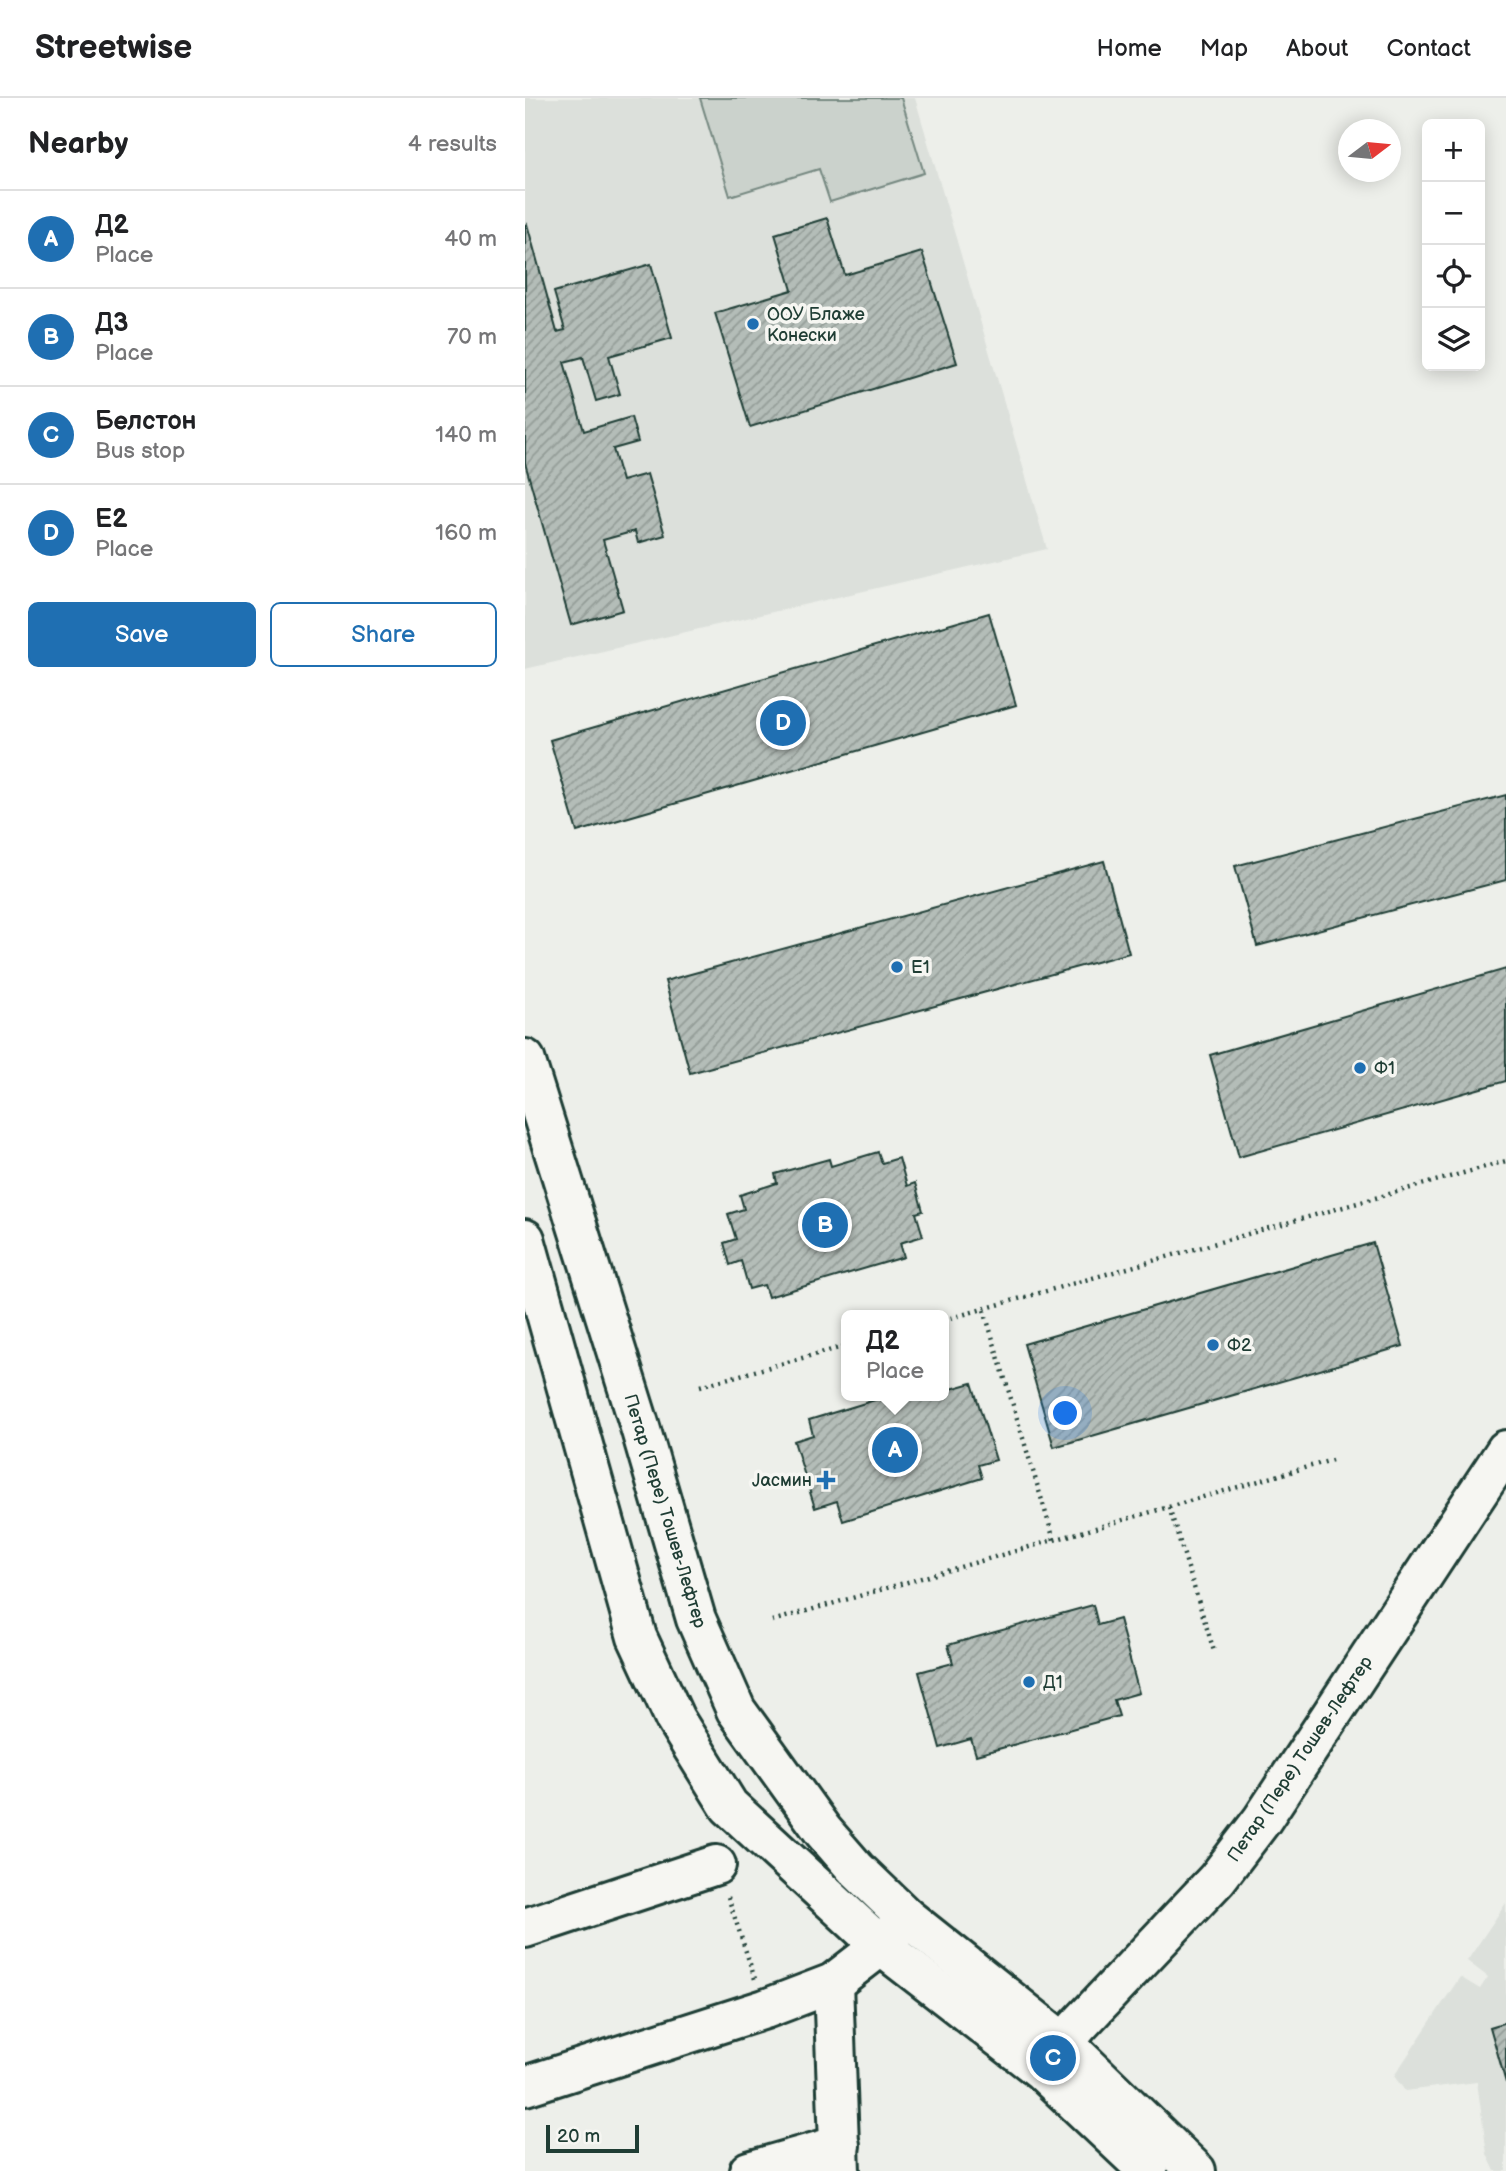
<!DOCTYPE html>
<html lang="en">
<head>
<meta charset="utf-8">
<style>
  body { margin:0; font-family:"Balsamiq Sans",sans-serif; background:#f2f2f2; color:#202124 }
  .controls { position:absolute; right:21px; top:21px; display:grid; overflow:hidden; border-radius:10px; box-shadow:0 4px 18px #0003 }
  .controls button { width:63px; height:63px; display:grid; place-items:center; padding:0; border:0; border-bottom:2px solid #e0e0e0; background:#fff; color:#202124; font:35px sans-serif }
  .compass { position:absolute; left:813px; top:21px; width:63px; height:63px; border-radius:50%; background:#fff; box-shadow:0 4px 18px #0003; rotate:74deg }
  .scale { position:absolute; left:21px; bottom:18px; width:93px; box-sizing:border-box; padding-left:7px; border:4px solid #1f3d34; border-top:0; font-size:19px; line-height:24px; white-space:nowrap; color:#1f3d34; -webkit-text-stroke:5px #f6f6f2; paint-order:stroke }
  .you { position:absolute; left:541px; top:1316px; width:24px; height:24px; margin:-18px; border:5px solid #fff; border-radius:50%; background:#1a73e8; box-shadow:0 0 0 10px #1a73e833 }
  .badge { display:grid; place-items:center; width:46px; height:46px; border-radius:50%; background:#1f6fb2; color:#fff; font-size:23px; font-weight:700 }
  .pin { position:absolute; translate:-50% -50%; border:4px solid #fff; box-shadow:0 2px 7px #0006 }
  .popup { position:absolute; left:316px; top:1212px; width:108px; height:91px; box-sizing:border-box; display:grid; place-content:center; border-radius:10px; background:#fff; filter:drop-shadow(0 2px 5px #0005); font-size:23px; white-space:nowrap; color:#757577 }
  .popup b { font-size:26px; color:#202124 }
  .popup::after { content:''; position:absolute; left:50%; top:100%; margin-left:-14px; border:14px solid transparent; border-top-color:#fff }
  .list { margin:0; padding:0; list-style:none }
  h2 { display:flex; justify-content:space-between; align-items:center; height:91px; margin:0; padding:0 28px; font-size:30px }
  h2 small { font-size:23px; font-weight:400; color:#757577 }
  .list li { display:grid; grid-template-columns:46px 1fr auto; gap:21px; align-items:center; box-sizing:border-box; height:98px; padding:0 28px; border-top:2px solid #e0e0e0 }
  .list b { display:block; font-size:26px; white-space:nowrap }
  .list p { margin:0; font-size:23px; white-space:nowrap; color:#757577 }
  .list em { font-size:23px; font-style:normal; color:#757577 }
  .actions { display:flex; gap:14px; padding:21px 28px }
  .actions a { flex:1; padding:16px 0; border:2px solid #1f6fb2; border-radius:10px; text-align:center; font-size:24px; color:#1f6fb2 }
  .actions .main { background:#1f6fb2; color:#fff }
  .icon { flex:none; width:38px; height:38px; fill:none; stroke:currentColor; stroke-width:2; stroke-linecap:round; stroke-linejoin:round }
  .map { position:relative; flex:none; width:981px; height:2073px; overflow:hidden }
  header { display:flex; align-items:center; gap:42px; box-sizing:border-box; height:98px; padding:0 35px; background:#fff; border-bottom:2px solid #e0e0e0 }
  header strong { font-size:33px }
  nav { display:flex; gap:38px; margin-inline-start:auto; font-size:24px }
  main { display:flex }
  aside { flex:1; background:#fff }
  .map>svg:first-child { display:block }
</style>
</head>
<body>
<header>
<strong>Streetwise</strong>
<nav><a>Home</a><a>Map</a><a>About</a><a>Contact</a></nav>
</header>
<main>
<aside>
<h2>Nearby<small>4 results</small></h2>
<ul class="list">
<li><span class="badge">A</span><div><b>Д2</b><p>Place</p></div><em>40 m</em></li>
<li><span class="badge">B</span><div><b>Д3</b><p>Place</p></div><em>70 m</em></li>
<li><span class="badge">C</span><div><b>Белстон</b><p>Bus stop</p></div><em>140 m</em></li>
<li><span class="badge">D</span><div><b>Е2</b><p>Place</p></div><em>160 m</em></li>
</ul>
<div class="actions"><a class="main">Save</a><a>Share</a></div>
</aside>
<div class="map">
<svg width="981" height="2073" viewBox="0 0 981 2073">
  <defs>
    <pattern id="building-hatch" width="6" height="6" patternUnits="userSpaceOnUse" patternTransform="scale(1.75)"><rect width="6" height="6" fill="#b4bdb8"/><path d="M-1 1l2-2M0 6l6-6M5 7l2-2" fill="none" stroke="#929b96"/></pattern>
  </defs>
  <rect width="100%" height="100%" fill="#edefea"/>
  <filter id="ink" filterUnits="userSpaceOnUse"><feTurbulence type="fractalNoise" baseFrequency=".0143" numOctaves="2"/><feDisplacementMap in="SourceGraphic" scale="14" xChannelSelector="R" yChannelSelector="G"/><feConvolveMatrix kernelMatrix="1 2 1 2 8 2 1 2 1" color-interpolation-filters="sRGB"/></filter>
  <g filter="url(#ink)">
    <g fill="#dce0db">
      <path d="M0,0H390L522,451L0,571Z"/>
      <path d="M981,1805V2073H970L962,2056L952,1984L880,1993L869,1978L935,1879L955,1891L963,1879L942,1863Z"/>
    </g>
    <path fill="#cbd2cc" stroke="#758880" stroke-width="2" d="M175,0H376L399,75L305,104L294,71L205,98Z"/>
    <g fill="url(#building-hatch)" stroke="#1f3d34" stroke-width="2">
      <path d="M302,120L320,177L397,154L432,265L225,329L190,215L267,192L250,136Z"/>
      <path d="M2,126L32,234L40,232L29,194L126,166L147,240L84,258L95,296L71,303L58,259L39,264L59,333L106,319L113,344L88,351L97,383L122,376L140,437L113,445L110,433L78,442L98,512L46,527L0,365V127Z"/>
      <path d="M464,515L491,607L52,734L25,642Z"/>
      <path d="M981,697V782L732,848L710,768Z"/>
      <path d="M579,763L604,855L165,975L140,883Z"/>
      <path d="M981,871V983L714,1059L685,957Z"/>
      <path d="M353,1054L357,1065L374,1060L382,1088L390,1085L398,1113L391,1115L398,1138L375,1145L379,1159L243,1199L239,1187L224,1191L216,1163L205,1167L199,1145L211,1141L203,1116L219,1111L215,1097L252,1085L250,1076L304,1061L306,1068Z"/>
      <path d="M848,1145L878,1248L529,1349L499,1246Z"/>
      <path d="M422,1280L426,1291L447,1285L471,1362L453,1367L457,1380L318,1423L312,1403L290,1410L269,1343L288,1337L284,1322L363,1298H419V1281Z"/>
      <path d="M568,1507L573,1527L594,1521L614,1595L589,1602L594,1618L451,1657L446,1641L415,1650L394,1574L428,1565L423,1547Z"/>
      <path d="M981,1924V1985L965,1929Z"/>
    </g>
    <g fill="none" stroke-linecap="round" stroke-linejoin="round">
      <g stroke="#1f3d34" stroke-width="44">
        <g id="minor">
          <path d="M0,961L115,1329L171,1521L211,1612L298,1733L331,1771L381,1819L539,1945L671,2073"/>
          <path d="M0,1141L112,1539L150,1621L204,1708L356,1848L516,1972L623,2073"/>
          <path d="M0,1830L191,1767"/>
          <path d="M308,1885L315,2073"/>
          <path d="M522,1965L553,1928L692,1781L737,1722L981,1352"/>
          <path d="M0,1988L240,1911L308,1885L356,1848L373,1828"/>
          <path d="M224,2073L315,2047"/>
        </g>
      </g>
      <g stroke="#1f3d34" stroke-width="4.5" stroke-dasharray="2 5" stroke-linecap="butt">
        <path d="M459,1212L529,1442"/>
        <path d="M419,1222L981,1063"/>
        <path d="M175,1288L321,1248"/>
        <path d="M644,1409L689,1553"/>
        <path d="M247,1523L807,1362"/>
        <path d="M203,1799L230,1881"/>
      </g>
      <use href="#minor" stroke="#f6f6f2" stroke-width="38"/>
    </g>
  </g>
  <g fill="#1f6fb2" stroke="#f6f6f2" stroke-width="2.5">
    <circle cx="228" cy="226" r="7"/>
    <circle cx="372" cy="869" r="7"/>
    <circle cx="835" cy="970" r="7"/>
    <circle cx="688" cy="1247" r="7"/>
    <path d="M297.5 1371.5h7v7h7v7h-7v7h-7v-7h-7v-7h7z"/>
    <circle cx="504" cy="1584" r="7"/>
  </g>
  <g text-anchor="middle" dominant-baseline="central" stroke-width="7" stroke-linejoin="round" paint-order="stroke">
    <g font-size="18" fill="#1f3d34" stroke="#f6f6f2" text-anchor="start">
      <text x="242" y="216">ООУ Блаже<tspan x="242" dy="21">Конески</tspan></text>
      <text x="386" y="869">Е1</text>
      <text x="849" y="970">Ф1</text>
      <text x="702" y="1247">Ф2</text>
      <text x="287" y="1382" text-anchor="end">Јасмин</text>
      <text x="518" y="1584">Д1</text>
    </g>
    <g font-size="18" fill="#1f3d34" stroke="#f6f6f2">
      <text transform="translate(140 1413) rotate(73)">Петар (Пере) Тошев-Лефтер</text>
      <text transform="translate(775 1661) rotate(-56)">Петар (Пере) Тошев-Лефтер</text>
    </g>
  </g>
</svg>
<div class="controls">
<button>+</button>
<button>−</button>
<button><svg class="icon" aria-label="locate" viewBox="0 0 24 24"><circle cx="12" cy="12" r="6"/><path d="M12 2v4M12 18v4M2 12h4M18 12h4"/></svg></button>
<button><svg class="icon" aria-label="layers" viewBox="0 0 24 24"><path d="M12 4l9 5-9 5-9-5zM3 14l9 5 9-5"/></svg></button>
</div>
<svg class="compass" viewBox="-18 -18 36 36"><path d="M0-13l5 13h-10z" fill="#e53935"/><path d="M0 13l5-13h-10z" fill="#757577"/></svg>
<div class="scale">20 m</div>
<div class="you"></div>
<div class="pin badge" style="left:370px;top:1352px">A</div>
<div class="popup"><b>Д2</b>Place</div>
<div class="pin badge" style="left:300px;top:1127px">B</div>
<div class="pin badge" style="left:528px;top:1960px">C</div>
<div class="pin badge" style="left:258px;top:625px">D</div>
</div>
</main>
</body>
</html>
